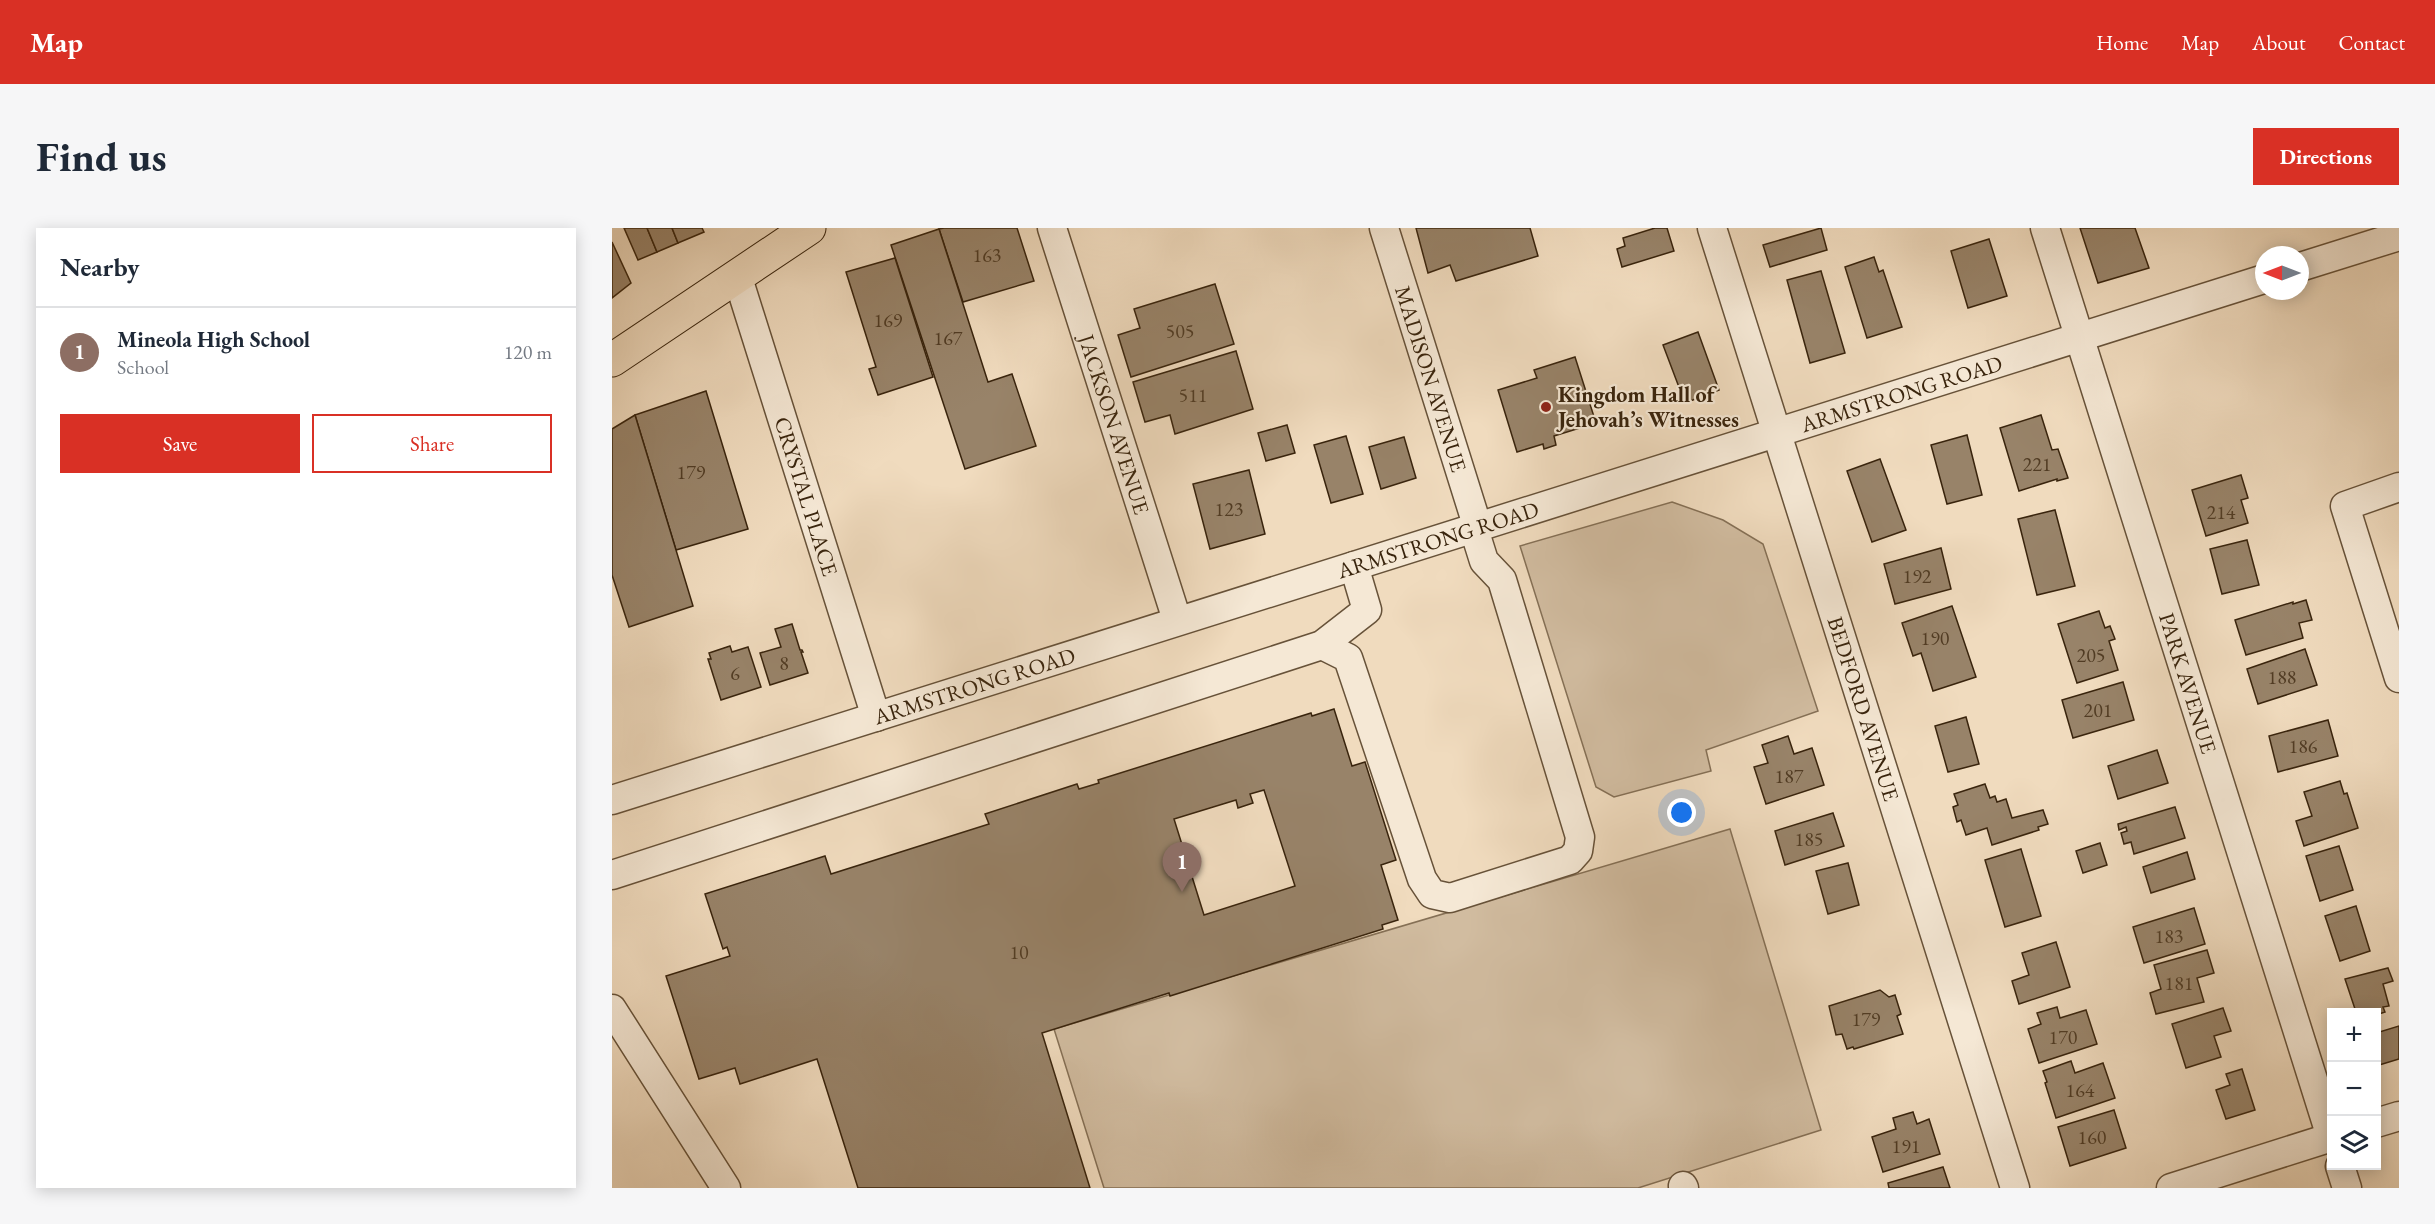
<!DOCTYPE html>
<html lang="en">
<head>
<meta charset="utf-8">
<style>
  body { margin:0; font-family:"EB Garamond",serif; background:#f6f6f7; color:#1f2937 }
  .controls { position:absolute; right:18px; bottom:18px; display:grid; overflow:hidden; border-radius:0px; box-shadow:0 3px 15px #0003 }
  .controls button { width:54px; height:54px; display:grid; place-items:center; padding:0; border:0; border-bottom:2px solid #e0e1e3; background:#fff; color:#1f2937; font:30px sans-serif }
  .compass { position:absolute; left:1643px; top:18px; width:54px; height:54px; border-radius:50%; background:#fff; box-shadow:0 3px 15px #0003; rotate:270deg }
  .you { position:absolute; left:1070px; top:585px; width:21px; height:21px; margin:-15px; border:4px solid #fff; border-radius:50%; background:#1a73e8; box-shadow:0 0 0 9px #1a73e833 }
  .badge { display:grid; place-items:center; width:39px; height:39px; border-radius:50%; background:#d93025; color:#fff; font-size:20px; font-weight:700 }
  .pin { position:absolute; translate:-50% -50px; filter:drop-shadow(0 2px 3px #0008) }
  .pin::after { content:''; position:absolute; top:32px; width:21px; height:18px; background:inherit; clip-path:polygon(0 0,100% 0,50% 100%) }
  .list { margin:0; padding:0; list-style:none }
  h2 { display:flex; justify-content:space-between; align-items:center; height:78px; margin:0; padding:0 24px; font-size:26px }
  h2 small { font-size:20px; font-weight:400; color:#747a83 }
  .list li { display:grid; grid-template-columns:39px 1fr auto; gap:18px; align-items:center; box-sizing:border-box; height:90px; padding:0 24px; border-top:2px solid #e0e1e3 }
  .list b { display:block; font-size:22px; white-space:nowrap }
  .list p { margin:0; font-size:20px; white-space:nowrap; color:#747a83 }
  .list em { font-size:20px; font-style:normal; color:#747a83 }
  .actions { display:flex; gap:12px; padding:18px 24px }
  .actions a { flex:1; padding:14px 0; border:2px solid #d93025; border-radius:0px; text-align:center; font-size:21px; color:#d93025 }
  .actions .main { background:#d93025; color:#fff }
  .icon { flex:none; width:33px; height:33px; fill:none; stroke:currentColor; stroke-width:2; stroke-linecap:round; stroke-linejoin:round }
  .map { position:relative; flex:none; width:1787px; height:960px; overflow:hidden; border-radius:0px }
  header { display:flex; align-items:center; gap:36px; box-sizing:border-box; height:84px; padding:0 30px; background:#d93025; color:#fff }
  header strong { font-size:28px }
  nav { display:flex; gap:33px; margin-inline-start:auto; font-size:21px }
  .intro { display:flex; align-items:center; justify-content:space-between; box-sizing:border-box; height:144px; padding:0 36px }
  h1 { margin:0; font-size:42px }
  .button { padding:15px 27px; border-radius:0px; background:#d93025; color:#fff; font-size:21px; font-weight:700 }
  main { display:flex; gap:36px; padding:0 36px }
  aside { flex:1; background:#fff; border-radius:0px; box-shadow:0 3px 15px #0003 }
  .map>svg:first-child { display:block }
</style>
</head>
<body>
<header>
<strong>Map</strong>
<nav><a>Home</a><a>Map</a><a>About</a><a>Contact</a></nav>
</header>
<div class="intro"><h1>Find us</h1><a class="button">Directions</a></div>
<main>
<aside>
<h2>Nearby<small></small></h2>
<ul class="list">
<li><span class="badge" style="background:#8d6e63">1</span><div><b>Mineola High School</b><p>School</p></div><em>120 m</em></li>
</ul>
<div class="actions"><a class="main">Save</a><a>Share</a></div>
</aside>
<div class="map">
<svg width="1787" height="960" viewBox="0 0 1787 960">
  <rect width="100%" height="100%" fill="#f0dbbe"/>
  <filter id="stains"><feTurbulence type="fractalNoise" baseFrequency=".00333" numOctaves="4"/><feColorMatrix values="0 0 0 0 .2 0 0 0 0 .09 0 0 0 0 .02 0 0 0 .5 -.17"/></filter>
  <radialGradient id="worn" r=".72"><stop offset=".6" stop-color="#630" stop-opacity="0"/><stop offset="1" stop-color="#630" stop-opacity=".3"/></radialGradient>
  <g fill="#d1bca0" stroke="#857056" stroke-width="1.5">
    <path d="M1060,274L1111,292L1151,316L1206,483L1094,522L1099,543L1002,569L984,559L908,318Z"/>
    <path d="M1118,601L1209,902L1026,960H492L442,801Z"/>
  </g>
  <g fill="#988369" stroke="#39240d" stroke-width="1.5" fill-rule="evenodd">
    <path d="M12,0H35L45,24L26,32Z"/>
    <path d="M35,0H60L66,15L45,24Z"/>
    <path d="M60,0H90L92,4L66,15Z"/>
    <path d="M332,0H405L422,53L351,74L327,1Z"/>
    <path d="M804,0H918L926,28L844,53L838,37L816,45Z"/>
    <path d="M1043,0H1055L1062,23L1010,39L1005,21L1013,18L1011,10Z"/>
    <path d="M1209,0L1215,22L1158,39L1151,17Z"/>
    <path d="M1468,0H1523L1537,40L1486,55Z"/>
    <path d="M327,1L376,154L400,146L424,218L353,241L279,17Z"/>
    <path d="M1377,11L1395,68L1356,80L1339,23Z"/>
    <path d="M0,14L19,55L0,70Z"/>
    <path d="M1262,29L1267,44L1271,42L1290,99L1255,110L1233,39Z"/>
    <path d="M283,30L321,149L266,167L257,141L264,139L234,44Z"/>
    <path d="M1209,43L1233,125L1198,135L1175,52Z"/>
    <path d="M603,56L622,116L519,149L506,107L528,100L522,81Z"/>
    <path d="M1086,104L1107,162L1073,175L1051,117Z"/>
    <path d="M624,123L641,181L563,206L558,187L533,194L521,154Z"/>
    <path d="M963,129L984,195L942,208L944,217L932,221L931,216L905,224L886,162L925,150L922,142Z"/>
    <path d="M94,163L136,301L64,322L23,187Z"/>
    <path d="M23,187L81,378L17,399L0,347V201Z"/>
    <path d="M1429,187L1440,222L1446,221L1456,250L1445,253V251L1407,263L1388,200Z"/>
    <path d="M675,197L683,225L654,233L646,205Z"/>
    <path d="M1355,207L1370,267L1335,276L1319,217Z"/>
    <path d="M734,208L751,266L719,275L702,217Z"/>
    <path d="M792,209L804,250L769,261L757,219Z"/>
    <path d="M1268,231L1294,302L1260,314L1235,243Z"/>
    <path d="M637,242L653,306L598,321L581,256Z"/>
    <path d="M1629,247L1636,270L1629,272L1636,295L1594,308L1580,262Z"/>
    <path d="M1443,282L1463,358L1425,367L1406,291Z"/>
    <path d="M1635,312L1647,357L1610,366L1598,321Z"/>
    <path d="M1329,320L1339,361L1283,376L1272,336Z"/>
    <path d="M1694,372L1700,392L1687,395L1691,410L1634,427L1623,392L1681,374V376Z"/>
    <path d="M1340,378L1364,449L1321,463L1309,425L1301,428L1290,395Z"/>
    <path d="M1487,383L1493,400L1498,398L1503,411L1497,413L1506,442L1465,455L1446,396Z"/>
    <path d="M180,396L188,422H190L191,424H189L196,445L158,457L148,425L169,419L163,401Z"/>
    <path d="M118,418L120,424L136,419L149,459L109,472L96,431H99L97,425Z"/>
    <path d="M1693,421L1705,457L1646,476L1635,441Z"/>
    <path d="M1511,454L1522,492L1461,510L1450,472Z"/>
    <path d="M722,481L740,538L753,534L784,632L769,637L786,692L770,697L771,701L558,768L557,765L430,805L478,960H246L205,831L128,856L123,840L87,851L54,748L118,728L115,719L111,721L93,666L213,628L219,646L377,596L373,586L465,556L467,561L487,555L486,552L699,485L700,488ZM652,562L683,658L592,687L562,591L624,572L626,580L641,575L638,566Z"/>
    <path d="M1354,489L1367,536L1336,544L1323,498Z"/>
    <path d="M1716,492L1726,528L1666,544L1657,508Z"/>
    <path d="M1176,508L1182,526L1200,520L1212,557L1154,576L1142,539L1156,535L1150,517Z"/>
    <path d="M1545,522L1556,555L1506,571L1496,538Z"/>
    <path d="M1728,553L1732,566L1735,565L1746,600L1692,618L1684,593L1700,588L1692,564Z"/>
    <path d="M1373,556L1378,570L1383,568L1385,574L1394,571L1400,590L1431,582L1436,596L1426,599L1427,602L1380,617L1375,600L1354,607L1349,592L1345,594L1341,579L1346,577L1342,566Z"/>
    <path d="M1563,579L1573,610L1522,626L1519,614L1512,616L1509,605L1515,603L1514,599L1507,602L1506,596Z"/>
    <path d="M1221,585L1232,618L1173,637L1163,603Z"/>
    <path d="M1488,615L1495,637L1471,645L1464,623Z"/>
    <path d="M1727,618L1741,662L1708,673L1694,628Z"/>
    <path d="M1409,621L1429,688L1393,699L1373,632Z"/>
    <path d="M1575,624L1583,651L1539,665L1531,639Z"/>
    <path d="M1236,635L1247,677L1216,686L1204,643Z"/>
    <path d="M1744,678L1758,723L1728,733L1713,688Z"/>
    <path d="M1582,680L1593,716L1532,735L1521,699Z"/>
    <path d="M1444,714L1458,759L1407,776L1400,753L1417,747L1410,725Z"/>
    <path d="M1595,722L1602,745L1585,750L1592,774L1544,786L1538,765L1549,761L1542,737Z"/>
    <path d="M1776,740L1781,753L1771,756L1777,778L1771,779L1773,784L1764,787V784H1744L1733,751Z"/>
    <path d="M1268,762L1277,769L1283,767L1289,786L1285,788L1291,806L1242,821L1241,819L1235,821L1230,806L1224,807L1217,778Z"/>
    <path d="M1445,779L1448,790L1474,782L1485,816L1427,835L1416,801L1429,796L1425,785Z"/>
    <path d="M1611,780L1619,803L1602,808L1609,829L1574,840L1560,796Z"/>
    <path d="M1787,798V831L1764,838V805Z"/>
    <path d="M1459,833L1463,845L1491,835L1503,870L1444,890L1433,855L1435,854L1431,843Z"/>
    <path d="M1630,841L1643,882L1614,891L1604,862L1618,857L1614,846Z"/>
    <path d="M1502,882L1514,920L1458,938L1446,899Z"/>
    <path d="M1301,884L1305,896L1317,891L1328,926L1271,944L1260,909L1284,901L1281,890Z"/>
    <path d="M1331,939L1338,960H1277L1276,955Z"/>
  </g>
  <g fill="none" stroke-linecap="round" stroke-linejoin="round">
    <g stroke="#675239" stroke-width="31">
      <g id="minor">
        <path id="s1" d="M440,0L565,392"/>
        <path id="s2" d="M772,0L866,300"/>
        <path id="s3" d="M1100,0L1403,960"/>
        <path id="s4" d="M1433,0L1720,912"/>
        <path d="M1688,39L1787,8"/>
        <path id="s5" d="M125,47L264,489"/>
        <path d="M1787,259L1733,278L1787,450"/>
        <path d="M710,417L736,430L810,651L820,666L838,670L958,632L966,623L968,609L890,352L872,333L862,301"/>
        <path id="s6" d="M0,572L1652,51"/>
        <path d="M0,647L710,417L755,382L742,338"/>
        <path d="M0,781L114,960"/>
        <path d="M1764,895L1787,888"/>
        <path d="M1728,938L1735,960"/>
        <path d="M1071,958L1072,960"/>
        <path d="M1559,960L1720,909"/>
      </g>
    </g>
    <g stroke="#39240d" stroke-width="35">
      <path id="major" d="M0,132L197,0"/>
    </g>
    <use href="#minor" stroke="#f5e8d5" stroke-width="28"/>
    <use href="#major" stroke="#f0dbbe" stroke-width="33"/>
  </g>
  <circle fill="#8f2418" stroke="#f5e8d5" stroke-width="2" cx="934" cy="179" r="6"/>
  <g text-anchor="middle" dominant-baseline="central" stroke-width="4.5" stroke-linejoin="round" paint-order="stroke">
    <g font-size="20" fill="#513c24">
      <text x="375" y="27">163</text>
      <text x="276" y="92">169</text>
      <text x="568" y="103">505</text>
      <text x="336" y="110">167</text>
      <text x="581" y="167">511</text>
      <text x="1425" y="236">221</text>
      <text x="79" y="244">179</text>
      <text x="617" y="281">123</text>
      <text x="1609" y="284">214</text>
      <text x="1305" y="348">192</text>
      <text x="1323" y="410">190</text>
      <text x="1479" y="427">205</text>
      <text x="172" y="435">8</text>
      <text x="123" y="445">6</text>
      <text x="1670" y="449">188</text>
      <text x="1486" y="482">201</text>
      <text x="1691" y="518">186</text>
      <text x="1177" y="548">187</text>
      <text x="1197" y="611">185</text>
      <text x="1557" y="708">183</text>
      <text x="407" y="724">10</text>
      <text x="1567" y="755">181</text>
      <text x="1254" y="791">179</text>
      <text x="1451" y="809">170</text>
      <text x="1468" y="862">164</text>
      <text x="1480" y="909">160</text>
      <text x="1294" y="918">191</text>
    </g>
    <g font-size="22" fill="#39240d" stroke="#f5e8d5">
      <text stroke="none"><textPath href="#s2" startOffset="158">MADISON AVENUE</textPath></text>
      <text stroke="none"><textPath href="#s6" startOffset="1352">ARMSTRONG ROAD</textPath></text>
      <text stroke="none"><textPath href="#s1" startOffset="206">JACKSON AVENUE</textPath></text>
      <text stroke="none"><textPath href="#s5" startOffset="232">CRYSTAL PLACE</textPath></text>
      <text stroke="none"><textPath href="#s6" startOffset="866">ARMSTRONG ROAD</textPath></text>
      <text stroke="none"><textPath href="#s4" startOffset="477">PARK AVENUE</textPath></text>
      <text stroke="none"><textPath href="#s6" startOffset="380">ARMSTRONG ROAD</textPath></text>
      <text stroke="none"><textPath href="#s3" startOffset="504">BEDFORD AVENUE</textPath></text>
    </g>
    <g font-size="22" font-weight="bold" fill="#39240d" stroke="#f5e8d5" text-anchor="start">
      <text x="946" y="166">Kingdom Hall of<tspan x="946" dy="25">Jehovah’s Witnesses</tspan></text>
    </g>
  </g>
  <rect width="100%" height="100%" filter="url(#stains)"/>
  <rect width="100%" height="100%" fill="url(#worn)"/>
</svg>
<div class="controls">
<button>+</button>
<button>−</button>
<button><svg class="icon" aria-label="layers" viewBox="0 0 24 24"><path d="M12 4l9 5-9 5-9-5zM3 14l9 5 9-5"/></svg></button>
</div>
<svg class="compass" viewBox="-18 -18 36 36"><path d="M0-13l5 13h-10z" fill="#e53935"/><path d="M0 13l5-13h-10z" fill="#747a83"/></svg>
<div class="you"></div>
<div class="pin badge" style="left:570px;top:664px;background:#8d6e63">1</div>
</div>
</main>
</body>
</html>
